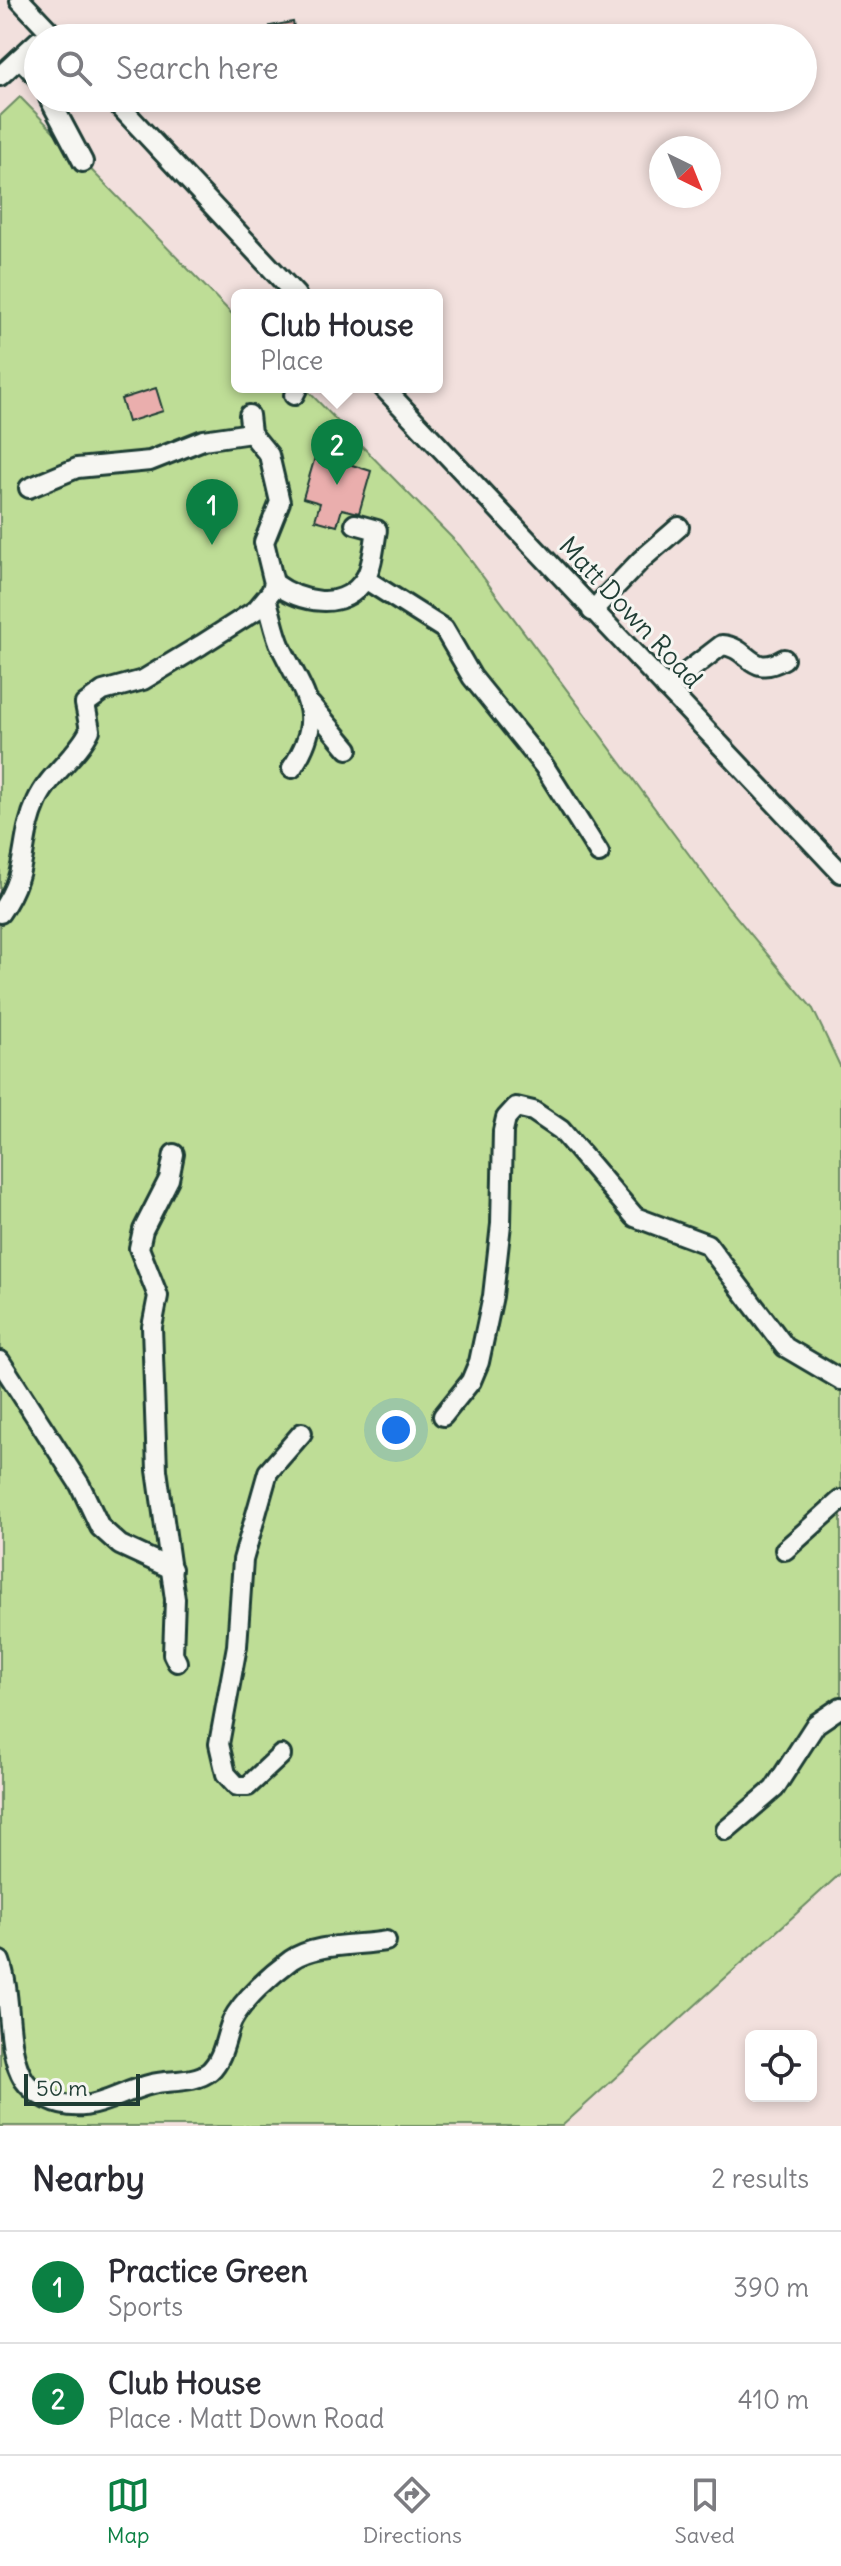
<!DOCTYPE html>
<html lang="en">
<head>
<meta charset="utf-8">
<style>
  body { margin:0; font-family:Delius,sans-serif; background:#f2f2f3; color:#2b2b33 }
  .controls { position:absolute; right:24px; bottom:24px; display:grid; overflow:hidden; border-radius:12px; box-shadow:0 4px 12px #0003 }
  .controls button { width:72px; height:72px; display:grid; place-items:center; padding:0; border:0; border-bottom:2px solid #e1e1e2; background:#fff; color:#2b2b33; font:40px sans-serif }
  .compass { position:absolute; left:649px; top:136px; width:72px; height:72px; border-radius:50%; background:#fff; box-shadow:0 4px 12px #0003; rotate:137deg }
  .scale { position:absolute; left:24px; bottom:20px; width:116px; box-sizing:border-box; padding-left:8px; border:4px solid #1f3d34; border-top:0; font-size:22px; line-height:28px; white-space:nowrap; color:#1f3d34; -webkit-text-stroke:6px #f6f6f2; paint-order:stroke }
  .you { position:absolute; left:396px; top:1430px; width:28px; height:28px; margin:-20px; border:6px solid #fff; border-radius:50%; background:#1a73e8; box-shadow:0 0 0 12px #1a73e833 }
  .badge { display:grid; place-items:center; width:52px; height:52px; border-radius:50%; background:#0b8043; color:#fff; font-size:26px; font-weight:700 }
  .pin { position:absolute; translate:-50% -66px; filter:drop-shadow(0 2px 4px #0008) }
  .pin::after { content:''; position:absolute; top:42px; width:28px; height:24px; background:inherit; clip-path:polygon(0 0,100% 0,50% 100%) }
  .popup { position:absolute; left:231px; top:289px; width:212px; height:104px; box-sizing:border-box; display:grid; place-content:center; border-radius:12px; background:#fff; filter:drop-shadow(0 2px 6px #0005); font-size:26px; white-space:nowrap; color:#7c7c81 }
  .popup b { font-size:30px; color:#2b2b33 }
  .popup::after { content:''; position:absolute; left:50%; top:100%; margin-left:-16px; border:16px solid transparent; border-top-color:#fff }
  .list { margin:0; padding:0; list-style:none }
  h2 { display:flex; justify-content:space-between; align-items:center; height:104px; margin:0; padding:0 32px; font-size:34px }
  h2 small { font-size:26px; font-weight:400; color:#7c7c81 }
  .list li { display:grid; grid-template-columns:52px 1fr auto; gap:24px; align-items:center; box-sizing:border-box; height:112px; padding:0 32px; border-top:2px solid #e1e1e2 }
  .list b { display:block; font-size:30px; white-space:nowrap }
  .list p { margin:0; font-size:26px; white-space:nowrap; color:#7c7c81 }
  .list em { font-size:26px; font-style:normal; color:#7c7c81 }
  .icon { flex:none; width:44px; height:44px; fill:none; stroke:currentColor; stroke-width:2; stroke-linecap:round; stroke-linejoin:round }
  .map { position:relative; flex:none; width:841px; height:2126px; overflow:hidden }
  .search { position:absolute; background:#fff; box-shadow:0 4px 12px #0003; left:24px; right:24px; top:24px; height:88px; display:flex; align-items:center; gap:20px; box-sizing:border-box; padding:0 28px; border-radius:44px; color:#7c7c81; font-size:30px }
  .sheet { height:328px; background:#fff }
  nav { display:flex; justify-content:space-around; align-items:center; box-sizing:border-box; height:112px; border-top:2px solid #e1e1e2; background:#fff; font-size:22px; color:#7c7c81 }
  nav a { display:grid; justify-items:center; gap:4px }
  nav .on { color:#0b8043 }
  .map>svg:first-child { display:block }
</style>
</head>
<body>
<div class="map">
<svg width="841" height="2126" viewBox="0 0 841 2126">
  <rect width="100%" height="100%" fill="#f2e0dd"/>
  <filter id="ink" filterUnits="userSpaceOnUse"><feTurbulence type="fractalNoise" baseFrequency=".0125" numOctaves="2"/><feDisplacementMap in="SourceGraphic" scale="16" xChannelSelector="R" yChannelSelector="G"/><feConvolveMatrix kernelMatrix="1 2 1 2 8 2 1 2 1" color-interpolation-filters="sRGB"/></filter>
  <g filter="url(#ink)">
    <path fill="#bedd96" stroke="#6e8d65" stroke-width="2" d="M20,97L237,319V387H304L460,546L728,907L813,1009L841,1068V1873L562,2126H0V116Z"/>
    <g fill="#eaaead" stroke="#1f3d34" stroke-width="2">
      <path d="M293,22L296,38H273L270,26Z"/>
      <path d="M156,388L163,411L128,422L121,399Z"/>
      <path d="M335,454L354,459L352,465L371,471L359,513L342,509L337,526L315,520L320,503L303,498L315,457L333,462Z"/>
    </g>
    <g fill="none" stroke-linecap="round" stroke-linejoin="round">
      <g stroke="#1f3d34" stroke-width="24">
        <g id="minor">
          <path d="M20,0L56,38"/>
          <path d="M20,58L38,78"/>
          <path d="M0,76L38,41"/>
          <path d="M49,98L83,162"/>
          <path d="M112,98L296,295"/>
          <path d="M383,387L841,873"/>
          <path d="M294,395L298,387"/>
          <path d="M29,488L77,468L150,461L203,440L251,433"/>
          <path d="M365,579L444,629L472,677L544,766L599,853"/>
          <path d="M274,583C300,602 343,613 365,579C373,566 374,545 377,530L355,524"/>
          <path d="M266,599C272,615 274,632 281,647C305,697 327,715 292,768"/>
          <path d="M592,611L641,560L679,527"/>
          <path d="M666,688L722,645C750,647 750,679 784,659"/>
          <path d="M311,705L348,749"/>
          <path d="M0,913C31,869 18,843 37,801C49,774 77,757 90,730L85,704L103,691L143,680L201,645L256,610L271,592L274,583L264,542L280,502L269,455L251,433L249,415"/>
          <path d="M174,1154L169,1179L143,1230L139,1248L158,1296L152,1327L157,1470L175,1599L173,1654L177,1662"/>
          <path d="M0,1361L80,1485L100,1527L120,1545L172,1569"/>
          <path d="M443,1416L471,1381L479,1362L493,1296L501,1224L503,1131L506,1118L516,1107L533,1111L561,1130L635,1217L707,1244L785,1347L841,1380"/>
          <path d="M785,1550L841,1500"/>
          <path d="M281,1755L248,1786H237L226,1774L219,1744L237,1646L243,1560L268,1472L302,1433"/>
          <path d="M726,1830L774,1789L816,1724L841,1707"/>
          <path d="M0,1961C13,1997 5,2050 24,2080C30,2089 39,2095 47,2099C87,2119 114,2093 152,2084C170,2080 196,2083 210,2071C224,2058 225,2037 232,2021C243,1999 272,1974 291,1960C315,1943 358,1946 386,1941"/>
        </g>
      </g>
      <use href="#minor" stroke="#f6f6f2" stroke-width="18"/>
    </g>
  </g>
  <g text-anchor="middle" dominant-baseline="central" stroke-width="6" stroke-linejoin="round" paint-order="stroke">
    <g font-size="26" fill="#1f3d34" stroke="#f6f6f2">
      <text transform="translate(631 612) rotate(47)">Matt Down Road</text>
    </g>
  </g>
</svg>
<div class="controls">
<button><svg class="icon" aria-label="locate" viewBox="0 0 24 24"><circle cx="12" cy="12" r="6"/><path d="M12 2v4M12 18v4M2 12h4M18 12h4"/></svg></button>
</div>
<svg class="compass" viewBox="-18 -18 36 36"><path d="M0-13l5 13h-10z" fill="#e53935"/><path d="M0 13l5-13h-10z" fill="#7c7c81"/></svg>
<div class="scale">50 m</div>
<div class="you"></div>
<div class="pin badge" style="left:212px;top:545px">1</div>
<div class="pin badge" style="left:337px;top:485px">2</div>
<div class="popup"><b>Club House</b>Place</div>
<div class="search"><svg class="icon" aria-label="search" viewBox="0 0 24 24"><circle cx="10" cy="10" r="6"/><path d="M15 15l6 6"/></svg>Search here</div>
</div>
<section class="sheet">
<h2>Nearby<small>2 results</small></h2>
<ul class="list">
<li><span class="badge">1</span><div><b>Practice Green</b><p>Sports</p></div><em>390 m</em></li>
<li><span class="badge">2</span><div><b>Club House</b><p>Place · Matt Down Road</p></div><em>410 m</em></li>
</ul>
</section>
<nav>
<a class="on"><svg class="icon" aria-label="map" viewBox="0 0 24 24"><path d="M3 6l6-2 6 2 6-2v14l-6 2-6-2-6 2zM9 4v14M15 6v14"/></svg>Map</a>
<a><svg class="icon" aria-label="directions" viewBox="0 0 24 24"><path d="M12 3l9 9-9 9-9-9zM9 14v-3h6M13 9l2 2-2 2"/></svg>Directions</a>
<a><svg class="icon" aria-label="saved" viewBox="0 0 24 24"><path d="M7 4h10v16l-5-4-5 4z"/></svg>Saved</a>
</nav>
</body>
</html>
